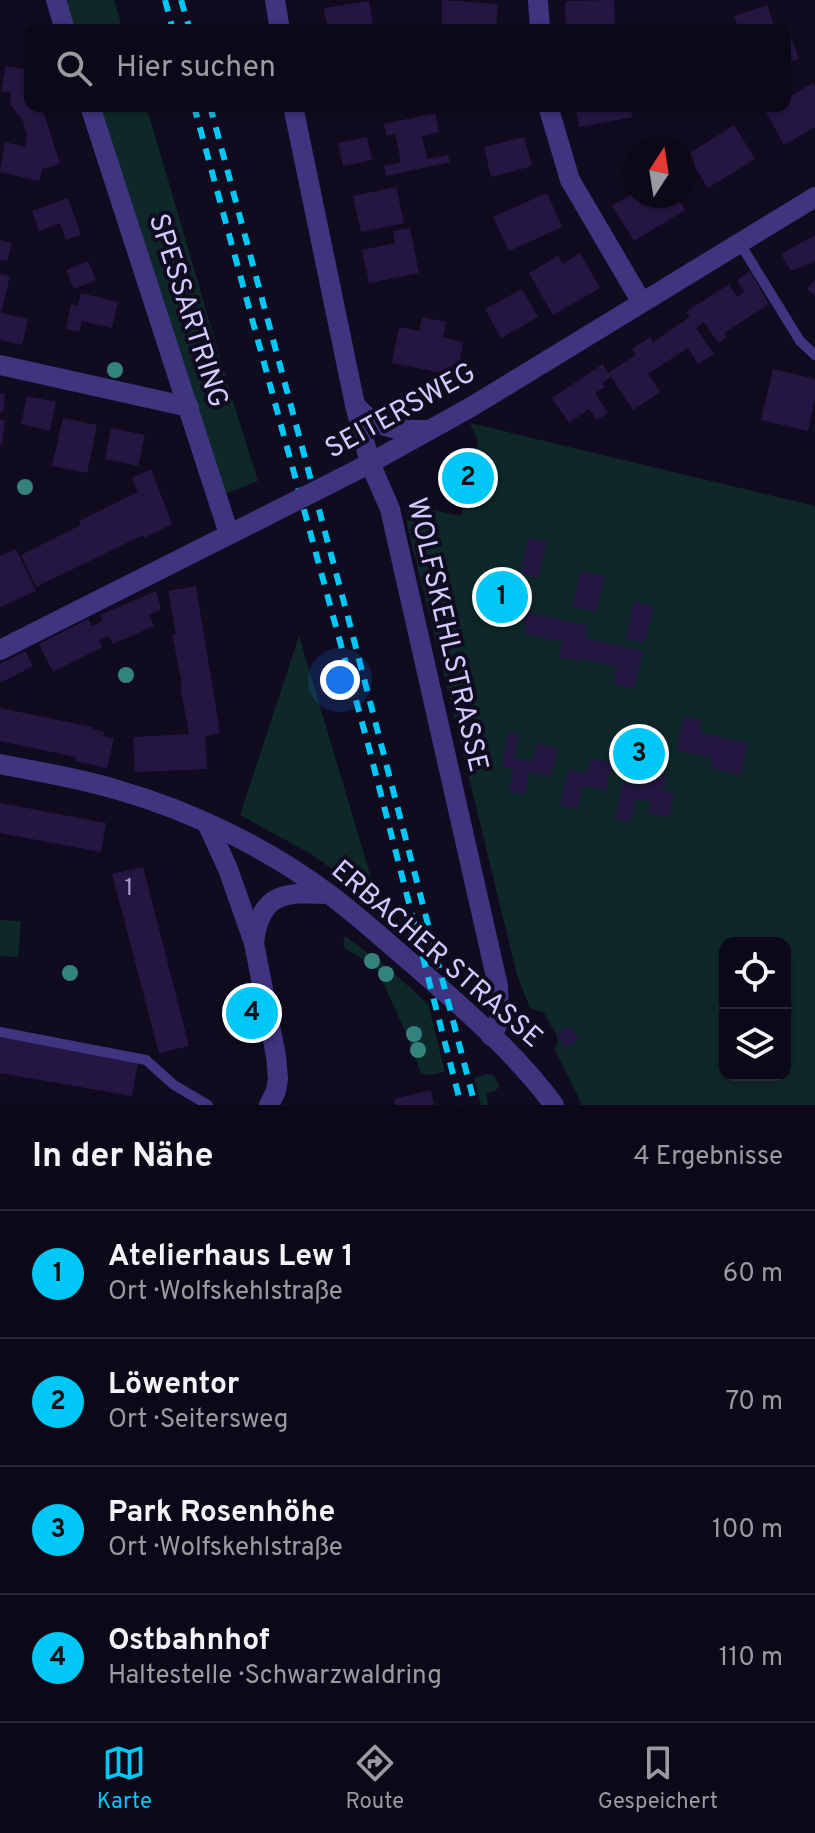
<!DOCTYPE html>
<html lang="de">
<head>
<meta charset="utf-8">
<style>
  body { margin:0; font-family:Overpass,sans-serif; background:#151120; color:#f1f3f6 }
  .controls { position:absolute; right:24px; bottom:24px; display:grid; overflow:hidden; border-radius:16px; box-shadow:0 2px 6px #0004 }
  .controls button { width:72px; height:72px; display:grid; place-items:center; padding:0; border:0; border-bottom:2px solid #2c2936; background:#0c0817; color:#f1f3f6; font:40px sans-serif }
  .compass { position:absolute; left:623px; top:136px; width:72px; height:72px; border-radius:50%; background:#0c0817; box-shadow:0 2px 6px #0004; rotate:12deg }
  .you { position:absolute; left:340px; top:680px; width:28px; height:28px; margin:-20px; border:6px solid #fff; border-radius:50%; background:#1a73e8; box-shadow:0 0 0 12px #1a73e833 }
  .badge { display:grid; place-items:center; width:52px; height:52px; border-radius:50%; background:#00c7f5; color:#111; font-size:26px; font-weight:700 }
  .pin { position:absolute; translate:-50% -50%; border:4px solid #fff; box-shadow:0 2px 8px #0006 }
  .list { margin:0; padding:0; list-style:none }
  h2 { display:flex; justify-content:space-between; align-items:center; height:104px; margin:0; padding:0 32px; font-size:34px }
  h2 small { font-size:26px; font-weight:400; color:#9a9aa1 }
  .list li { display:grid; grid-template-columns:52px 1fr auto; gap:24px; align-items:center; box-sizing:border-box; height:128px; padding:0 32px; border-top:2px solid #2c2936 }
  .list b { display:block; font-size:30px; white-space:nowrap }
  .list p { margin:0; font-size:26px; white-space:nowrap; color:#9a9aa1 }
  .list em { font-size:26px; font-style:normal; color:#9a9aa1 }
  .icon { flex:none; width:44px; height:44px; fill:none; stroke:currentColor; stroke-width:2; stroke-linecap:round; stroke-linejoin:round }
  .map { position:relative; flex:none; width:815px; height:1105px; overflow:hidden }
  .search { position:absolute; background:#0c0817; box-shadow:0 2px 6px #0004; left:24px; right:24px; top:24px; height:88px; display:flex; align-items:center; gap:20px; box-sizing:border-box; padding:0 28px; border-radius:16px; color:#9a9aa1; font-size:30px }
  .sheet { height:616px; background:#0c0817 }
  nav { display:flex; justify-content:space-around; align-items:center; box-sizing:border-box; height:112px; border-top:2px solid #2c2936; background:#0c0817; font-size:22px; color:#9a9aa1 }
  nav a { display:grid; justify-items:center; gap:4px }
  nav .on { color:#00c7f5 }
  .map>svg:first-child { display:block }
</style>
</head>
<body>
<div class="map">
<svg width="815" height="1105" viewBox="0 0 815 1105">
  <rect width="100%" height="100%" fill="#100b1f"/>
  <g fill="#0e2829" fill-rule="evenodd">
    <path d="M56,0H114L123,30H65Z"/>
    <path d="M90,106H146C184,231 218,357 258,481L218,497Z"/>
    <path d="M470,423L815,506V1105H582L554,1048L558,1043L556,1034L544,1013L530,1008L517,975L407,524L408,505L461,516L478,441ZM725,943H785V1075H725Z"/>
    <path d="M299,636L378,901L311,854L240,815Z"/>
    <path d="M0,920L21,921L18,957L0,956Z"/>
    <path d="M345,936L388,968L428,1004L445,1072L429,1075L421,1073L406,1033L376,967L346,949L343,944Z"/>
    <path d="M487,1074L493,1075L500,1086L495,1091L486,1093L488,1105H481L474,1078Z"/>
  </g>
  <g fill="#231741">
    <path d="M442,0L498,4L496,30H442Z"/>
    <path d="M614,0L615,30H566L565,1Z"/>
    <path d="M369,1L374,30H328L324,8Z"/>
    <path d="M767,5L776,30H739L734,16Z"/>
    <path d="M790,34L799,59L785,64V35Z"/>
    <path d="M6,66L29,70L25,91L30,93V106H35L39,112L43,110L60,164L42,169L39,181L0,172L5,142L25,147L27,135L23,121L10,104L11,93L1,91Z"/>
    <path d="M813,83L815,87V127L784,145L765,110L772,106H785V99Z"/>
    <path d="M575,106H631L633,117L579,127Z"/>
    <path d="M435,113L439,132L422,136L427,159L448,155L450,162L386,176L384,166L401,162L395,134L387,136L384,124Z"/>
    <path d="M734,125L755,159L708,188L687,155Z"/>
    <path d="M367,137L372,160L343,166L338,143Z"/>
    <path d="M524,137L532,166L491,177L484,147Z"/>
    <path d="M396,187L404,223L361,232L353,196Z"/>
    <path d="M635,192V196H676L685,210L634,241L612,206Z"/>
    <path d="M547,193L562,227L509,251L493,217Z"/>
    <path d="M68,198L81,235L66,240L60,223L39,231L32,211Z"/>
    <path d="M410,228L419,273L369,283L362,250L395,243L393,231Z"/>
    <path d="M815,235V261L791,271L781,254Z"/>
    <path d="M0,240L12,243L7,261L0,259Z"/>
    <path d="M580,253L600,288L553,315L529,273L558,256L563,264Z"/>
    <path d="M88,261L96,280L74,289L66,270Z"/>
    <path d="M750,271L769,304L724,333L727,337L718,343L704,322L696,328L714,354L698,364L688,348L648,374L660,392L633,410L611,377L602,383L605,387L595,393L608,413L597,420L589,409L569,423L552,398L603,364L608,373L636,355L632,349L650,337L653,342L690,317L686,312L729,284L737,297L744,292L737,280Z"/>
    <path d="M0,274L10,276L1,313L28,319L22,345L0,340Z"/>
    <path d="M815,279V296L807,289Z"/>
    <path d="M522,289L538,317L501,338L485,309Z"/>
    <path d="M81,293L118,302L112,328L82,321L79,332L66,329L71,304L78,306Z"/>
    <path d="M422,317L446,322L443,337L463,342L457,376L392,363L399,327L419,331Z"/>
    <path d="M773,369L815,379V399L808,431L761,420Z"/>
    <path d="M0,393L5,394L3,412H0Z"/>
    <path d="M27,396L56,402L50,431L21,424Z"/>
    <path d="M63,418L97,425L87,473L52,466Z"/>
    <path d="M0,419L5,420L2,445H0Z"/>
    <path d="M111,428L145,435L138,466L105,459Z"/>
    <path d="M151,469L172,524L144,538L143,535L36,587L21,555L81,525L79,521L138,492L132,478Z"/>
    <path d="M529,537L547,541L538,578L520,574Z"/>
    <path d="M16,549L36,591L0,607V556Z"/>
    <path d="M581,571L605,576L596,612L572,606Z"/>
    <path d="M494,572L518,578L513,595L531,600L529,612L588,626L585,638L643,651L634,689L613,684L617,667L581,658L580,661L559,657L563,642L524,633L526,622L477,611L482,591L489,593Z"/>
    <path d="M196,586L220,733L205,736L207,769L135,772L133,737L189,734L180,685H182L172,634H176L168,591Z"/>
    <path d="M156,591L161,609L149,615L154,626L113,644L109,636L99,640L102,647L53,672L39,644L88,619L92,626L103,621L100,615Z"/>
    <path d="M634,601L654,606L645,643L625,638Z"/>
    <path d="M25,651L33,666L0,683V664Z"/>
    <path d="M0,708L92,727V729L104,732L103,736L114,738L107,768L75,761L76,757L0,741Z"/>
    <path d="M684,716L702,720L699,732L748,743L741,775L710,768L712,758L676,750Z"/>
    <path d="M509,731L520,734L514,757L533,761L537,743L558,748L551,777L530,772L525,795L508,791L513,769L501,767Z"/>
    <path d="M590,758L612,763L606,791L583,785L577,809L560,805L568,769L587,773Z"/>
    <path d="M646,771L666,775L663,790L674,792L669,817L648,812L651,802L636,799L631,822L615,819L623,782L642,786Z"/>
    <path d="M0,803L106,823L101,852L0,833Z"/>
    <path d="M143,867L189,1046L159,1053L112,874Z"/>
    <path d="M571,1026L579,1040L565,1048L556,1034Z"/>
    <path d="M0,1037L138,1062L132,1096L0,1073Z"/>
    <path d="M431,1090L434,1105H395L394,1099Z"/>
  </g>
  <g fill="none" stroke-linecap="round" stroke-linejoin="round">
    <g stroke="#3e3480" stroke-width="10">
      <path d="M739,242L800,341L815,355"/>
      <path d="M0,1032L146,1060L174,1085L208,1105"/>
    </g>
    <g stroke="#3e3480" stroke-width="20">
      <path d="M56,0L65,30"/>
      <path d="M275,0L280,30"/>
      <path d="M538,0L540,30"/>
      <path d="M90,106L229,534"/>
      <path d="M293,106L355,405L370,463L390,509L498,986L499,1022L491,1036"/>
      <path d="M548,106L570,180L641,301"/>
      <path d="M0,365L189,407"/>
      <path d="M355,405C374,427 396,431 425,430"/>
      <path d="M363,467L471,407L815,197"/>
      <path d="M0,650L264,517"/>
      <path d="M207,823L228,869L254,943L276,1056L278,1079L276,1091L269,1105"/>
      <path d="M254,943C260,892 285,892 329,894"/>
    </g>
    <path stroke="#3e3480" stroke-width="20" d="M0,764C39,772 80,778 118,790C192,811 267,848 329,894C361,918 391,946 422,972C469,1013 517,1055 554,1105"/>
    <g stroke="#00c7f5" stroke-width="6" stroke-dasharray="12 10" stroke-linecap="butt">
      <path d="M165,0L173,30"/>
      <path d="M181,0L190,30"/>
      <path d="M194,106L369,748L461,1105"/>
      <path d="M210,106L349,621L475,1105"/>
    </g>
    <path stroke="#3e3480" stroke-width="20" d="M264,517L363,467"/>
  </g>
  <g fill="#34827e">
    <circle cx="115" cy="370" r="8"/>
    <circle cx="25" cy="487" r="8"/>
    <circle cx="126" cy="675" r="8"/>
    <circle cx="372" cy="961" r="8"/>
    <circle cx="70" cy="973" r="8"/>
    <circle cx="386" cy="974" r="8"/>
    <circle cx="414" cy="1034" r="8"/>
    <circle cx="418" cy="1050" r="8"/>
  </g>
  <g text-anchor="middle" dominant-baseline="central" stroke-width="8" stroke-linejoin="round" paint-order="stroke">
    <g font-size="24" fill="#a89dd0">
      <text x="129" y="889">1</text>
    </g>
    <g font-size="28" fill="#d4caff" stroke="#100b1f">
      <text transform="translate(187 311) rotate(72)">SPESSARTRING</text>
      <text transform="translate(401 412) rotate(-29)">SEITERSWEG</text>
      <text transform="translate(446 635) rotate(77)">WOLFSKEHLSTRASSE</text>
      <text transform="translate(436 955) rotate(41)">ERBACHER STRASSE</text>
    </g>
  </g>
</svg>
<div class="controls">
<button><svg class="icon" aria-label="locate" viewBox="0 0 24 24"><circle cx="12" cy="12" r="6"/><path d="M12 2v4M12 18v4M2 12h4M18 12h4"/></svg></button>
<button><svg class="icon" aria-label="layers" viewBox="0 0 24 24"><path d="M12 4l9 5-9 5-9-5zM3 14l9 5 9-5"/></svg></button>
</div>
<svg class="compass" viewBox="-18 -18 36 36"><path d="M0-13l5 13h-10z" fill="#e53935"/><path d="M0 13l5-13h-10z" fill="#9a9aa1"/></svg>
<div class="you"></div>
<div class="pin badge" style="left:502px;top:597px">1</div>
<div class="pin badge" style="left:468px;top:478px">2</div>
<div class="pin badge" style="left:639px;top:754px">3</div>
<div class="pin badge" style="left:252px;top:1013px">4</div>
<div class="search"><svg class="icon" aria-label="search" viewBox="0 0 24 24"><circle cx="10" cy="10" r="6"/><path d="M15 15l6 6"/></svg>Hier suchen</div>
</div>
<section class="sheet">
<h2>In der Nähe<small>4 Ergebnisse</small></h2>
<ul class="list">
<li><span class="badge">1</span><div><b>Atelierhaus Lew 1</b><p>Ort · Wolfskehlstraße</p></div><em>60 m</em></li>
<li><span class="badge">2</span><div><b>Löwentor</b><p>Ort · Seitersweg</p></div><em>70 m</em></li>
<li><span class="badge">3</span><div><b>Park Rosenhöhe</b><p>Ort · Wolfskehlstraße</p></div><em>100 m</em></li>
<li><span class="badge">4</span><div><b>Ostbahnhof</b><p>Haltestelle · Schwarzwaldring</p></div><em>110 m</em></li>
</ul>
</section>
<nav>
<a class="on"><svg class="icon" aria-label="map" viewBox="0 0 24 24"><path d="M3 6l6-2 6 2 6-2v14l-6 2-6-2-6 2zM9 4v14M15 6v14"/></svg>Karte</a>
<a><svg class="icon" aria-label="directions" viewBox="0 0 24 24"><path d="M12 3l9 9-9 9-9-9zM9 14v-3h6M13 9l2 2-2 2"/></svg>Route</a>
<a><svg class="icon" aria-label="saved" viewBox="0 0 24 24"><path d="M7 4h10v16l-5-4-5 4z"/></svg>Gespeichert</a>
</nav>
</body>
</html>
